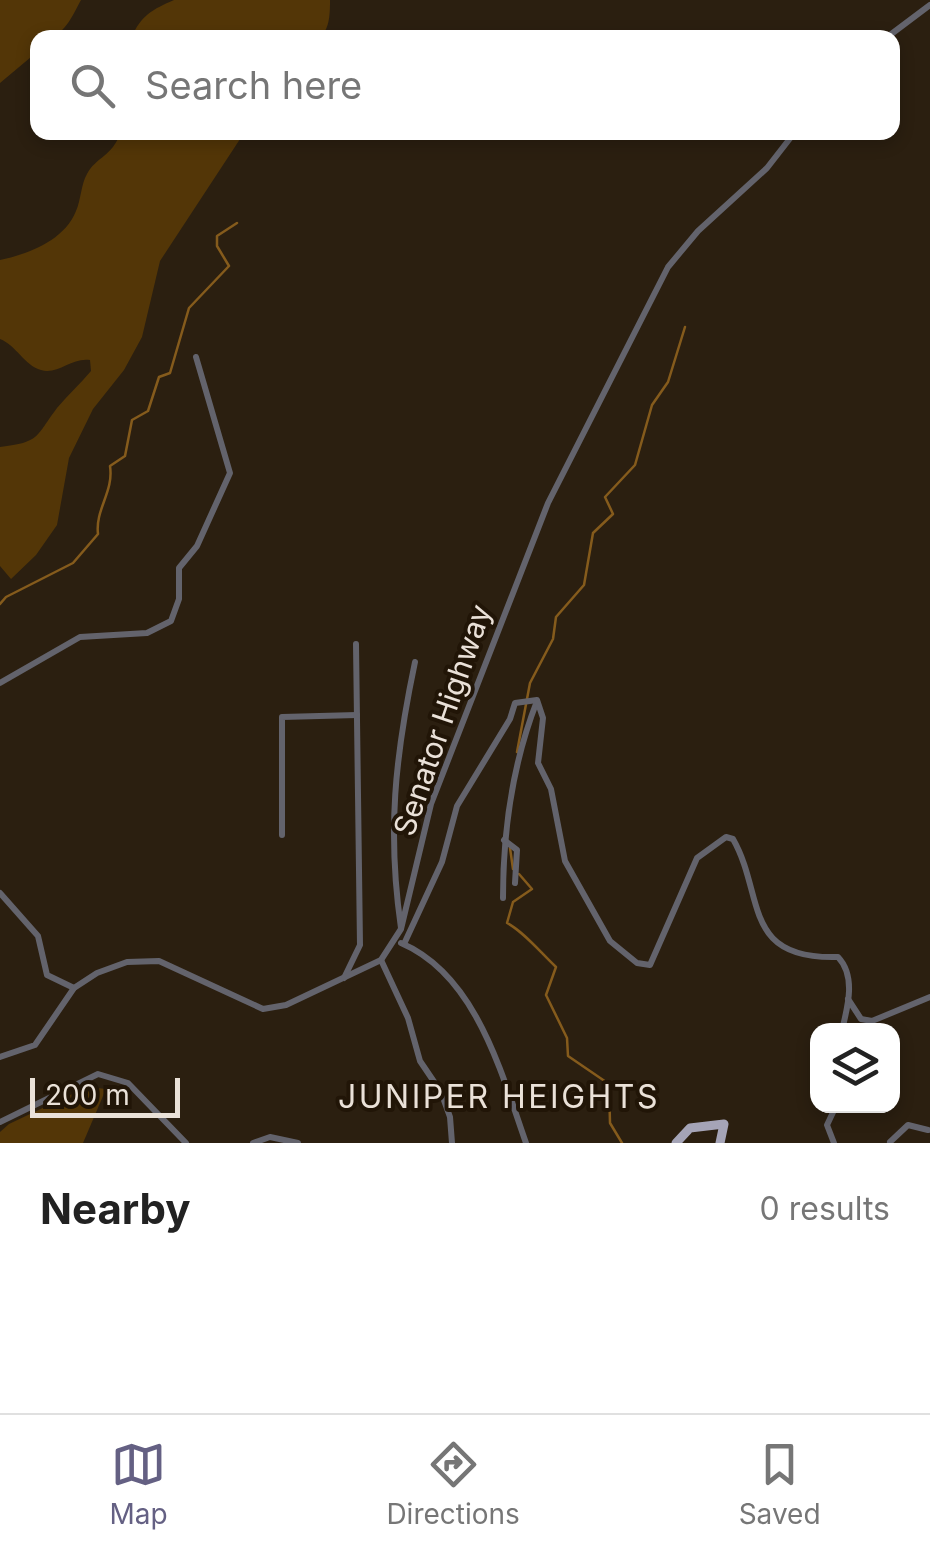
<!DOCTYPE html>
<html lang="en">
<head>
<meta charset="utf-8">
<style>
  body { margin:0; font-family:Inter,sans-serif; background:#f2f2f2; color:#222 }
  .controls { position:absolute; right:30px; bottom:30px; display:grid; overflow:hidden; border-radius:20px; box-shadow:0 5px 15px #0003 }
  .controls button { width:90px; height:90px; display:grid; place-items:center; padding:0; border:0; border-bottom:2px solid #e0e0e0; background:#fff; color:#222; font:50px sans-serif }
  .scale { position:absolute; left:30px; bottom:25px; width:150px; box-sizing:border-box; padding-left:10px; border:5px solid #eae1d8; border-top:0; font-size:28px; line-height:35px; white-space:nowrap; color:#eae1d8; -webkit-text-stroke:8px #211507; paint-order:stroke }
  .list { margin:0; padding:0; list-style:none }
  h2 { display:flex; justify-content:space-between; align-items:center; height:130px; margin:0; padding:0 40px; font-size:42px }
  h2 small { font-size:32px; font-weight:400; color:#767676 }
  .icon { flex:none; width:55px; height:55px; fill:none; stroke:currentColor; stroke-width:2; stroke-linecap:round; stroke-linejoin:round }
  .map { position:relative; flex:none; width:930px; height:1143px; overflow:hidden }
  .search { position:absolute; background:#fff; box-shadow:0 5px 15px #0003; left:30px; right:30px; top:30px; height:110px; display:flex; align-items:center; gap:25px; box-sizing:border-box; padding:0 35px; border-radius:20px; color:#767676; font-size:38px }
  .sheet { height:270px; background:#fff }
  nav { display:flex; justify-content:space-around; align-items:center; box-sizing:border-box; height:140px; border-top:2px solid #e0e0e0; background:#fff; font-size:28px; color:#767676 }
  nav a { display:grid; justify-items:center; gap:5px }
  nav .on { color:#646083 }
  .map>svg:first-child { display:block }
</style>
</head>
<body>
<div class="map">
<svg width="930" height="1143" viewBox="0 0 930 1143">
  <rect width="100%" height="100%" fill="#2b1f10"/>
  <g fill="#533607">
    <path d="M0,0H81C69,22 64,38 38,38L37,52L0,83Z"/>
    <path d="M174,0H330C330,12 330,29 320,37H132C140,16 153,9 174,0Z"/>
    <path d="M120,133H244L160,261L142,337L124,370L93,409L69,458L57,525L36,555L11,579L0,566V447C41,442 35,437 57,408C68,395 80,384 91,371L90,360C72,357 58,375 41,370C25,366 16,345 0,339V260C28,254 64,241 76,211C81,200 81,184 87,174C96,157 113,156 120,133Z"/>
    <path d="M87,1087L106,1089L83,1143H0V1132L9,1124Z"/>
  </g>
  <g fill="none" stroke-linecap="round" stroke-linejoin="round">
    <g stroke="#855b1c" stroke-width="2.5">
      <path d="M0,604L6,597L73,563L98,534C95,509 114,492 110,466L125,456L132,420L148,411L159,377L170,373L189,308L229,266L217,246V236L237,223"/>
      <path d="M517,752L530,683L553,639L556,617L584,585L593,533L613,514L605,497L635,465L652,405L668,382L685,327"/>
      <path d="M510,848L513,869"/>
      <path d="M519,874L532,889L513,902L507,923C524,932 541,953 556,967L546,995L567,1038L568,1056L609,1084L610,1123L622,1143"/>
    </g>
    <g stroke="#63636c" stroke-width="6">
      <path d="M886,38L930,5"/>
      <path d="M0,683L80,637L147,633L171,621L179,599V568L197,546L230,473L196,357"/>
      <path d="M282,835V717L357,715"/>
      <path d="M504,840L517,850L515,883"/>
      <path d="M0,893L38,936L47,975L74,988"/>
      <path d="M503,898C503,831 512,765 537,701"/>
      <path d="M401,928C387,832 395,757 415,662"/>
      <path d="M401,943C476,975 501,1072 526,1143"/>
      <path d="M404,944L442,862L457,806L510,719L515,703L537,700L543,718L538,763L551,789L565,861L610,941L637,963L650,965L697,858L726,837L733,839C765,895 741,960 838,957C856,976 848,1006 842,1030"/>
      <path d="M381,960L408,1018L420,1061L441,1092L450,1117L452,1143"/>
      <path d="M344,978L360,945L356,644"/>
      <path d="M848,999L861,1019L872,1021L930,997"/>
      <path d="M0,1057L35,1045L74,988L97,973L127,962L159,961L263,1009L286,1005L381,960L401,929L431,804L548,503L668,267L698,231L767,168L795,132"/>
      <path d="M0,1122L98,1074L128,1083L186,1143"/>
      <path d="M890,1142L908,1125L928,1130"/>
      <path d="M253,1143L270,1137L298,1143"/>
      <path d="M834,1143L827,1125L836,1106"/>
    </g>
    <path stroke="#a5a4b7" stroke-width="9" d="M676,1143L690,1128L724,1124L720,1143"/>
  </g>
  <g text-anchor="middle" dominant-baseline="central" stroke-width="8" stroke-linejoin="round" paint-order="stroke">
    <g font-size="30" fill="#eae1d8" stroke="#211507">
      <text transform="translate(442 720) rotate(-71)">Senator Highway</text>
    </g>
    <g font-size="32" letter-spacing="2.5" fill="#eae1d8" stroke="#211507">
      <text x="499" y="1096">JUNIPER HEIGHTS</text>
    </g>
  </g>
</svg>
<div class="controls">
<button><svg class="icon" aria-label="layers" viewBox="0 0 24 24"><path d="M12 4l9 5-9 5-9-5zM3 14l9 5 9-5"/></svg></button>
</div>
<div class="scale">200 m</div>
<div class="search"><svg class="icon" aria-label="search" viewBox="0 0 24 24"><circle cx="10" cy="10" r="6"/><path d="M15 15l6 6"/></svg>Search here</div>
</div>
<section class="sheet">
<h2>Nearby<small>0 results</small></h2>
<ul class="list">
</ul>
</section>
<nav>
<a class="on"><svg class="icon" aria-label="map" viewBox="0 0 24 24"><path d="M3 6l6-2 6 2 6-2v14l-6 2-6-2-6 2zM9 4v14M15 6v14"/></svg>Map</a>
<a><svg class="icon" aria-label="directions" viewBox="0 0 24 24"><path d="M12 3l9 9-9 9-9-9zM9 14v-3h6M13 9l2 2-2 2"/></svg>Directions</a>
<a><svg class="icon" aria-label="saved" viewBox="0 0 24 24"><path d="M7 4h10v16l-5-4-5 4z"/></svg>Saved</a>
</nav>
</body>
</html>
